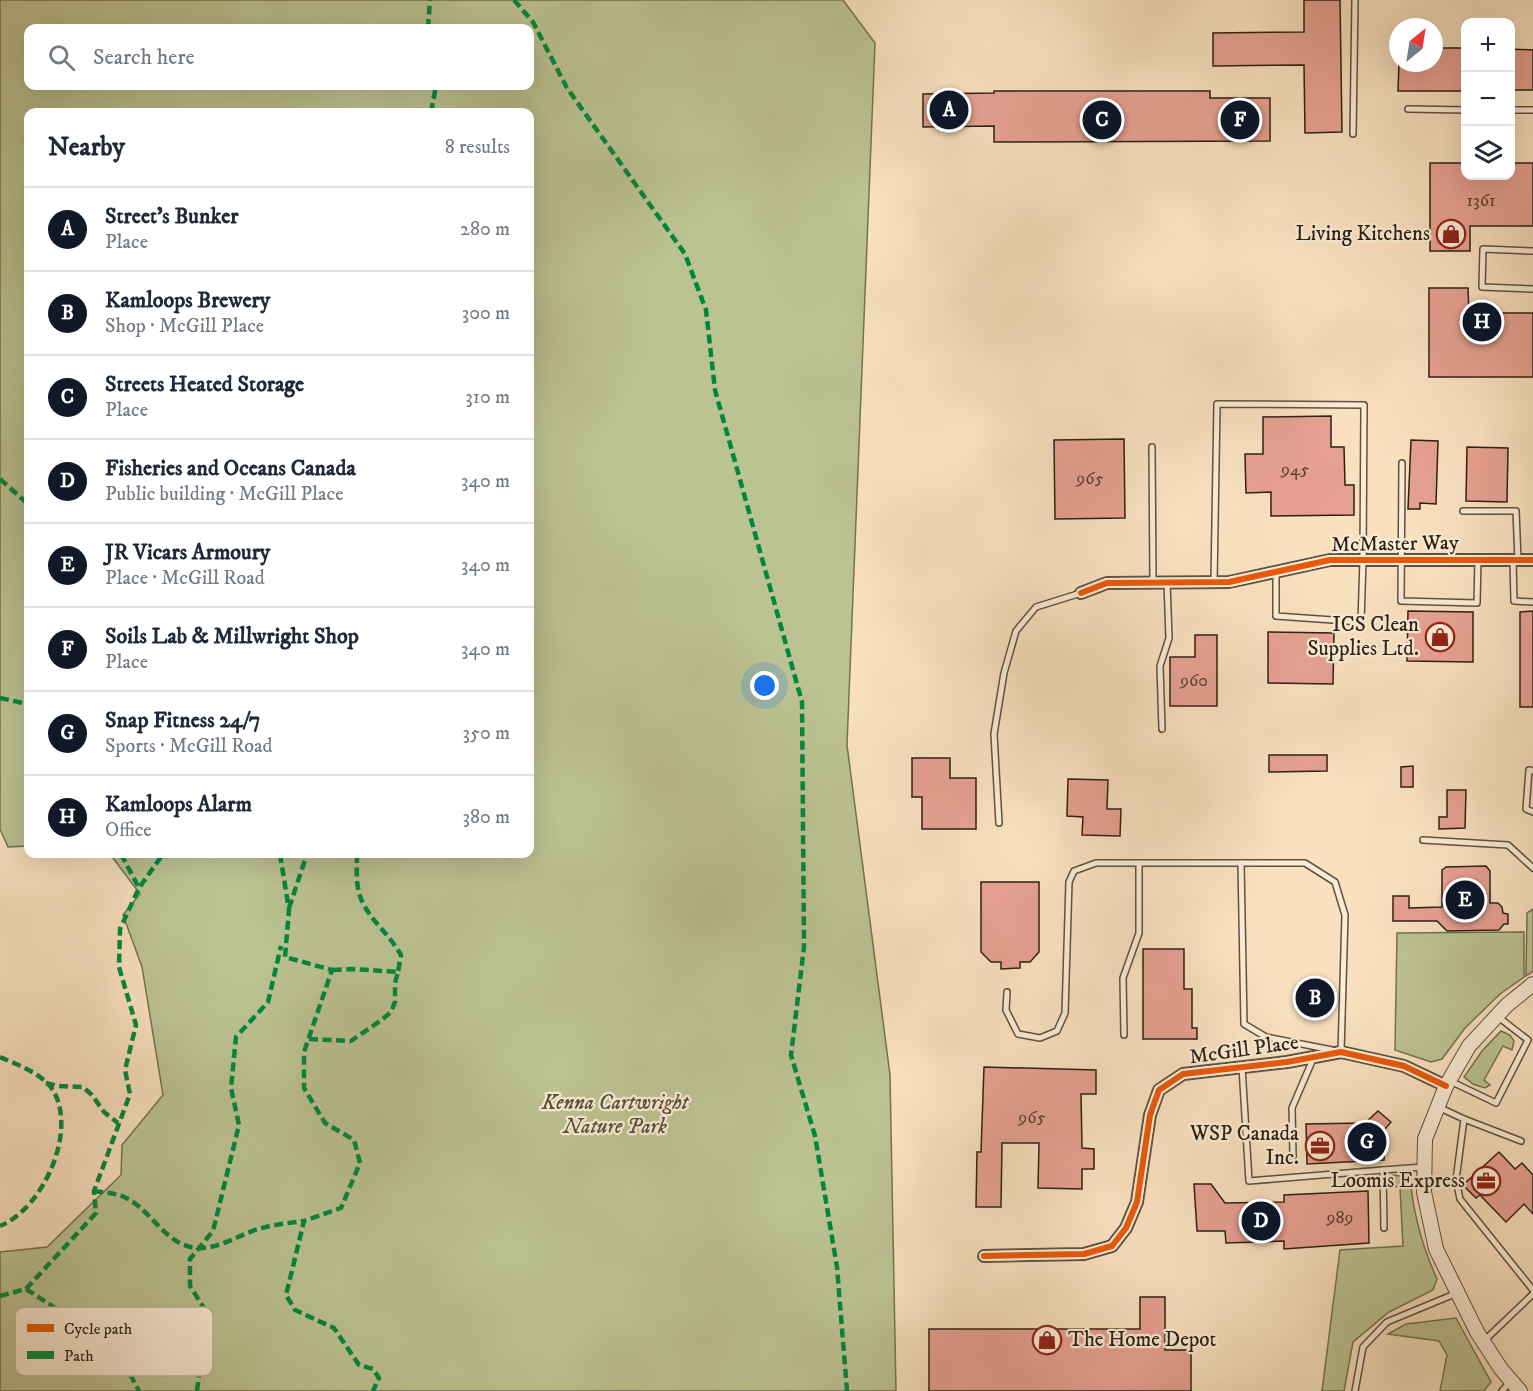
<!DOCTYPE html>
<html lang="en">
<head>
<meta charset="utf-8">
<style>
  body { margin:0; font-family:"IM FELL DW Pica",serif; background:#f6f6f7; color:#1f2937 }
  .controls { position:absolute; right:18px; top:18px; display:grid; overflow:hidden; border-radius:12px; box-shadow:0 6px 24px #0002 }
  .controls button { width:54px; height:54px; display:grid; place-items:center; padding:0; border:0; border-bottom:2px solid #e0e1e3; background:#fff; color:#1f2937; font:30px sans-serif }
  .compass { position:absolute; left:1389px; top:18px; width:54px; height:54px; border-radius:50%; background:#fff; box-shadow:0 6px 24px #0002; rotate:30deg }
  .you { position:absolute; left:765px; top:686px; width:21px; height:21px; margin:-15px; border:4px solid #fff; border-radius:50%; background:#1a73e8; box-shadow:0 0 0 9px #1a73e833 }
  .badge { display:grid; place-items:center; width:39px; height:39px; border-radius:50%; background:#111827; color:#fff; font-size:20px; font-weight:700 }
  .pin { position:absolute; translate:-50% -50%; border:3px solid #fff; box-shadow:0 2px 6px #0006 }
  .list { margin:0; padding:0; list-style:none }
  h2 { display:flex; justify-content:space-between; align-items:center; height:78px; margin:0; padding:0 24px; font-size:26px }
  h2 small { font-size:20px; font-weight:400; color:#747a83 }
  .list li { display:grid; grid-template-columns:39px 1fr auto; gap:18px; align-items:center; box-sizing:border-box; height:84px; padding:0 24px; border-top:2px solid #e0e1e3 }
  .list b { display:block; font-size:22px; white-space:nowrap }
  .list p { margin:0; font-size:20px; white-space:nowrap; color:#747a83 }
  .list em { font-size:20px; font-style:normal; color:#747a83 }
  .icon { flex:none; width:33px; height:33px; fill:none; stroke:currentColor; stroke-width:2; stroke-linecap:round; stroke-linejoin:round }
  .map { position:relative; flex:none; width:1533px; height:1391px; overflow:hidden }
  .search { position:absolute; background:#fff; box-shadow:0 6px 24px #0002; left:24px; top:24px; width:510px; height:66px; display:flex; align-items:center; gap:15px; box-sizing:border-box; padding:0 21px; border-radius:12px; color:#747a83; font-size:22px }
  .panel { position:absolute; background:#fff; box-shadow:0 6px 24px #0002; left:24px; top:108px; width:510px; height:750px; border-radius:12px }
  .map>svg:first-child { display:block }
</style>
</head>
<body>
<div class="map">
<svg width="1533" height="1391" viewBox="0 0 1533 1391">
  <rect width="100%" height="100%" fill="#f9e1c0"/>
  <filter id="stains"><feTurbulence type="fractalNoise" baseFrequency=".00333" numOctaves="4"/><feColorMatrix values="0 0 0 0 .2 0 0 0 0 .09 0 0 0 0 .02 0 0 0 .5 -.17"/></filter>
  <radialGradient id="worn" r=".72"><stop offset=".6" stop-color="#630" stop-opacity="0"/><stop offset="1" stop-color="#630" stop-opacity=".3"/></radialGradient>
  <g fill="#bcc393" stroke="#747253" stroke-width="1.5" fill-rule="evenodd">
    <path d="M0,0H843L875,43L847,745L890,1075L896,1391H0V1252L47,1247L121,1175L122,1145L163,1095L142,967L123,915L140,894L110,854H530V112H28V846L8,847L0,829ZM28,28H530V86H28Z"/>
    <path d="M1533,909V971L1526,976L1527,913Z"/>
    <path d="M1524,932V977L1500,994L1465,1028L1442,1059L1431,1062L1395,1050L1397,933Z"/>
    <path d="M1501,1031L1510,1035L1514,1041L1512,1050L1503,1046L1484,1080L1490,1085L1485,1088L1473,1084L1464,1077L1482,1051Z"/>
    <path d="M1392,1175L1410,1177C1413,1213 1422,1246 1437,1279L1433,1290L1389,1312L1353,1342L1344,1391H1322L1340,1250L1403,1246L1400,1187L1389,1186Z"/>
    <path d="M1456,1318L1491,1382L1484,1391H1440L1447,1355L1439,1341L1388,1334L1406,1324Z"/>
  </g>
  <g fill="#e7a193" stroke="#2c2113" stroke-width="1.5">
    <path d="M1304,0H1340L1342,132L1305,133L1304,65L1213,66V33L1304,32Z"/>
    <path d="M1434,48H1466V91H1398L1399,63H1434Z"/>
    <path d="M1510,49L1533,50V90H1510Z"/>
    <path d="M994,91H1210V98H1270V141L994,142V126L923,127V94L994,93Z"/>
    <path d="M1430,163H1466V176H1510V163H1533V226H1470V251H1430Z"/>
    <path d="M1429,288H1468L1469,313H1533V377H1429Z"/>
    <path d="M1331,416V447H1344L1345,485H1354V515L1271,516V492L1246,493L1245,454H1263V417Z"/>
    <path d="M1124,439L1125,518L1055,519L1054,440Z"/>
    <path d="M1411,440L1438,441L1436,504L1420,503V509H1408Z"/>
    <path d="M1467,447L1508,448L1507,502L1466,501Z"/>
    <path d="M1408,611L1473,612V662L1407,661Z"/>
    <path d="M1533,611V707H1520V612Z"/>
    <path d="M1268,632L1334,633L1333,684L1268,683Z"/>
    <path d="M1195,635H1217V706H1170V657H1195Z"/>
    <path d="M1269,755H1327V771L1269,772Z"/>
    <path d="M912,758H950V778H976V829H922V797H912Z"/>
    <path d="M1413,766V787H1401V767Z"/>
    <path d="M1068,779L1108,780L1107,809H1121L1120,836L1082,835L1083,817L1067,816Z"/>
    <path d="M1447,790H1466L1465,828L1439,829V817H1447Z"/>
    <path d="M1486,866L1490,871V903H1498L1502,907L1503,913L1508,914V924H1504L1499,930L1447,931L1437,921H1393V896H1409V908L1442,907V870L1446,867Z"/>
    <path d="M981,882H1039V952L1030,962H1020V968L1001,969V962H991L981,952Z"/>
    <path d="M1143,949H1184V989H1192V1028H1197V1039H1143Z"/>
    <path d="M984,1067L1096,1070V1094H1081L1082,1148L1094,1149V1169H1082V1189L1038,1188L1039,1143H1002L1001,1207H976L977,1152H981Z"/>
    <path d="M1378,1111L1391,1122L1385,1129L1384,1160L1307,1164L1306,1124L1365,1123Z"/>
    <path d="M1499,1152L1515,1169L1522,1163L1533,1175V1214L1524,1204L1506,1222L1480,1195L1476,1198L1463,1185Z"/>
    <path d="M1194,1184H1211L1225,1203L1284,1202V1195L1368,1191L1369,1243L1284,1249V1241L1226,1243L1225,1231H1197Z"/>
    <path d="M1140,1297H1165V1350H1191V1391H929V1329H1140Z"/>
  </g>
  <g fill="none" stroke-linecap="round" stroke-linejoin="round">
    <g stroke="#5f513e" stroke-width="8">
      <g id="service">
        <path d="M1408,109L1466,110"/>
        <path d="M1510,110H1533"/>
        <path d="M1353,134L1355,0"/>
        <path d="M1533,251L1483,249L1482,287L1533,289"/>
        <path d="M1152,447L1153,582"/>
        <path d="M1402,463L1401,601L1477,603L1478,560"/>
        <path d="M1463,511H1516L1518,560"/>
        <path d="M1513,560L1514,601L1533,602"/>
        <path d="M1214,582L1217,404L1364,405L1363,560L1361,622L1276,616V572"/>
        <path d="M1162,729L1160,666L1169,638L1167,582"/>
        <path d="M1533,771L1529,770L1526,809L1533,812"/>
        <path d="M999,823L994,734L1004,673L1016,631L1036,607L1081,593"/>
        <path d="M1423,840L1508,845L1533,868"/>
        <path d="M1241,863L1244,1024L1266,1037L1332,1050"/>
        <path d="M1007,992L1006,1010L1018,1034L1040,1038L1057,1031L1065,1013L1069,882L1074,871L1096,863H1305L1335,882L1345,915L1341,1052"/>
        <path d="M1124,1035L1123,978L1139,933V863"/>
        <path d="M1242,1067L1249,1181L1383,1170L1384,1228"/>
        <path d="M1450,1081L1496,1103L1528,1040L1497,1016"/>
        <path d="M1438,1107L1464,1119L1456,1180L1460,1199L1533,1290"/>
        <path d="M1464,1119L1521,1141"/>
        <path d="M1293,1156L1292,1108L1313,1059"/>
        <path d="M1383,1170L1423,1167"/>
        <path d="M1485,1340L1533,1294"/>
        <path d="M1355,1391L1363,1347L1387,1322L1457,1293"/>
        <path d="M1502,1391L1511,1381"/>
      </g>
    </g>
    <g stroke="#5f513e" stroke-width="14">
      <g id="minor">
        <path d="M1081,593L1107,583L1229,582L1330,560H1533"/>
        <path d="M984,1256L1084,1254L1112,1246L1126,1228L1137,1202L1150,1115L1159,1090L1183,1074L1287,1062L1341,1052L1404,1066L1446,1086"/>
      </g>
    </g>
    <g stroke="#5f513e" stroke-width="16">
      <path id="tertiary" d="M1520,1391L1501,1369L1477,1332L1436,1249L1424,1192L1425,1139L1446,1086L1469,1046L1507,1005L1533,984"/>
    </g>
    <use href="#service" stroke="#fbecd6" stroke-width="5"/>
    <use href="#minor" stroke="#fbecd6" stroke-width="10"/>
    <use href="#tertiary" stroke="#fbecd6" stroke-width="14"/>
    <g stroke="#00873e" stroke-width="4.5" stroke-dasharray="9 4.5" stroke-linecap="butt">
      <path d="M514,0L533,22L567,88L685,254L706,310L715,390L802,702L804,947L791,1055L815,1136L837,1267L847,1391"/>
      <path d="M428,28L430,0"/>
      <path d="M431,112L436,86"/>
      <path d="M0,479L28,504"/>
      <path d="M0,698L28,704"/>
      <path d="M28,785V787"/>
      <path d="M121,854L139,888"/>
      <path d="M280,854L289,910L285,957L332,970L304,1052V1088L325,1123L354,1140L360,1163L341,1208L304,1221L286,1295L295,1310L334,1328L359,1365L373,1369L379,1378L373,1391"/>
      <path d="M357,854C357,868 355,887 362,901C371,921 390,935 401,955L398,972"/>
      <path d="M289,908L305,860V854"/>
      <path d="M309,1039L351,1041L380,1021L391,1012L395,1002V983L398,972L353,969L332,970"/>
      <path d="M0,1057C18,1065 44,1074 54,1092C77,1134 42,1209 0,1226"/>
      <path d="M46,1083L58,1086L83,1087L92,1095L104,1112L118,1123"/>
      <path d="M94,1191C107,1193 119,1193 130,1200C153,1214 167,1245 196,1248C219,1250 241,1233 262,1228C276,1224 290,1223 304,1221"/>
      <path d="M26,1289L96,1213L94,1191L130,1094L125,1070L136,1025L119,967L120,929L139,888L163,854"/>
      <path d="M0,1296L26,1289L60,1311L131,1376L139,1391"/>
      <path d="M197,1391L207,1313L190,1286V1259L213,1231L239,1125L231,1088L236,1037L268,1002L281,946"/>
    </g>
    <g stroke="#fbecd6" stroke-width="10">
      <g id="cycleway">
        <path d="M1081,593L1107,583L1229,582L1330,560H1533"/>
        <path d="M984,1256L1084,1254L1112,1246L1126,1228L1137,1202L1150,1115L1159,1090L1183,1074L1287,1062L1341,1052L1404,1066L1446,1086"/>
      </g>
    </g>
    <use href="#cycleway" stroke="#e8590c" stroke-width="6"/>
  </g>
  <defs>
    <g id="shop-ring" transform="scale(1.5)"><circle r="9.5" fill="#fbecd6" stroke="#8f2418" stroke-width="1.5"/><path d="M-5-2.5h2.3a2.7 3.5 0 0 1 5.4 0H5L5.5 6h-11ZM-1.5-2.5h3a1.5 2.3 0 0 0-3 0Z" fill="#8f2418"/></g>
    <g id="office-ring" transform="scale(1.5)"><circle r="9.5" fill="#fbecd6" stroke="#8f2418" stroke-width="1.5"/><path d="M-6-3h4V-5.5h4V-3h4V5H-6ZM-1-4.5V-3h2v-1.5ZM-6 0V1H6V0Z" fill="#8f2418"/></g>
  </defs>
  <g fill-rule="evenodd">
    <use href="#shop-ring" x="1451" y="234"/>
    <use href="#shop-ring" x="1440" y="637"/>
    <use href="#office-ring" x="1320" y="1146"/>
    <use href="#office-ring" x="1486" y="1181"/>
    <use href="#shop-ring" x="1047" y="1340"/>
  </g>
  <g text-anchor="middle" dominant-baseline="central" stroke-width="4.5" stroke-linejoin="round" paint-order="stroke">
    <g font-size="18" fill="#5b4133">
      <text x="1481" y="201">1361</text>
      <text x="1295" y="470">945</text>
      <text x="1090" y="479">965</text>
      <text x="1194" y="681">960</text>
      <text x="1032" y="1118">965</text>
      <text x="1340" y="1218">989</text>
    </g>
    <g font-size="21" fill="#2c2113" stroke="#fbecd6" text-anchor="end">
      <text x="1430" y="234">Living Kitchens</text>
      <text x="1419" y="625">ICS Clean<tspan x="1419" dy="24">Supplies Ltd.</tspan></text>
      <text x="1299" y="1134">WSP Canada<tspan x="1299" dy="24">Inc.</tspan></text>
      <text x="1465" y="1181">Loomis Express</text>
      <text x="1068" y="1340" text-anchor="start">The Home Depot</text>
    </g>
    <g font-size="21" fill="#2c2113" stroke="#fbecd6">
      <text transform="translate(1395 544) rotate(-1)">McMaster Way</text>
      <text transform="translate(1244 1050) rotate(-8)">McGill Place</text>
    </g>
    <g font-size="21" font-style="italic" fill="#575239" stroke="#fbecd6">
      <text x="615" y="1103">Kenna Cartwright<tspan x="615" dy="24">Nature Park</tspan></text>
    </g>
  </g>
  <rect x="15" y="1307" width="198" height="69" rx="9" fill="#fbecd6" stroke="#bdaf9c" stroke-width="1.5"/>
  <rect x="27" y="1324" width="27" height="8" fill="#e8590c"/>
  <rect x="27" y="1351" width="27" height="8" fill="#00873e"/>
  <g font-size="16" fill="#2c2113">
    <text x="64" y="1334">Cycle path</text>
    <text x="64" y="1361">Path</text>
  </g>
  <rect width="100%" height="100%" filter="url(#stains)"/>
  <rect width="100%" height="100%" fill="url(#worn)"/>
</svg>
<div class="controls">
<button>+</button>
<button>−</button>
<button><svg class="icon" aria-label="layers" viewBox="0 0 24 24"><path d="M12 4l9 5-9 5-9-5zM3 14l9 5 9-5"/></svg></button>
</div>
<svg class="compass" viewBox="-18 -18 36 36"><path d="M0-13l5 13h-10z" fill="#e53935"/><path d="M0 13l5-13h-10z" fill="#747a83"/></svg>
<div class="you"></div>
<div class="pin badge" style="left:949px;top:110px">A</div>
<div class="pin badge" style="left:1315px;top:998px">B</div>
<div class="pin badge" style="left:1102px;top:120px">C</div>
<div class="pin badge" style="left:1261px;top:1221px">D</div>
<div class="pin badge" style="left:1465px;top:900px">E</div>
<div class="pin badge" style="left:1240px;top:120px">F</div>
<div class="pin badge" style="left:1367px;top:1142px">G</div>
<div class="pin badge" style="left:1482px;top:322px">H</div>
<div class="search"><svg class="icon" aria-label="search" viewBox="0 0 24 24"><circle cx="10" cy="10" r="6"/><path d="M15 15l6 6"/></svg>Search here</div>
<section class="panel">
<h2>Nearby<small>8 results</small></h2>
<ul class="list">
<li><span class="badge">A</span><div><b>Street's Bunker</b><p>Place</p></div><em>280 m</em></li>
<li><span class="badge">B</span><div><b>Kamloops Brewery</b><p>Shop · McGill Place</p></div><em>300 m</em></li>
<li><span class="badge">C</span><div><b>Streets Heated Storage</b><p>Place</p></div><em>310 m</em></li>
<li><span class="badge">D</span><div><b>Fisheries and Oceans Canada</b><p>Public building · McGill Place</p></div><em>340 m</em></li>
<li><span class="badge">E</span><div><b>JR Vicars Armoury</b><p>Place · McGill Road</p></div><em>340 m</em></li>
<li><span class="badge">F</span><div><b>Soils Lab &amp; Millwright Shop</b><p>Place</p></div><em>340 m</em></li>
<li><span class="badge">G</span><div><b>Snap Fitness 24/7</b><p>Sports · McGill Road</p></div><em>350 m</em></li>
<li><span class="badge">H</span><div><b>Kamloops Alarm</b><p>Office</p></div><em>380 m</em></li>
</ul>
</section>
</div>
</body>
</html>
